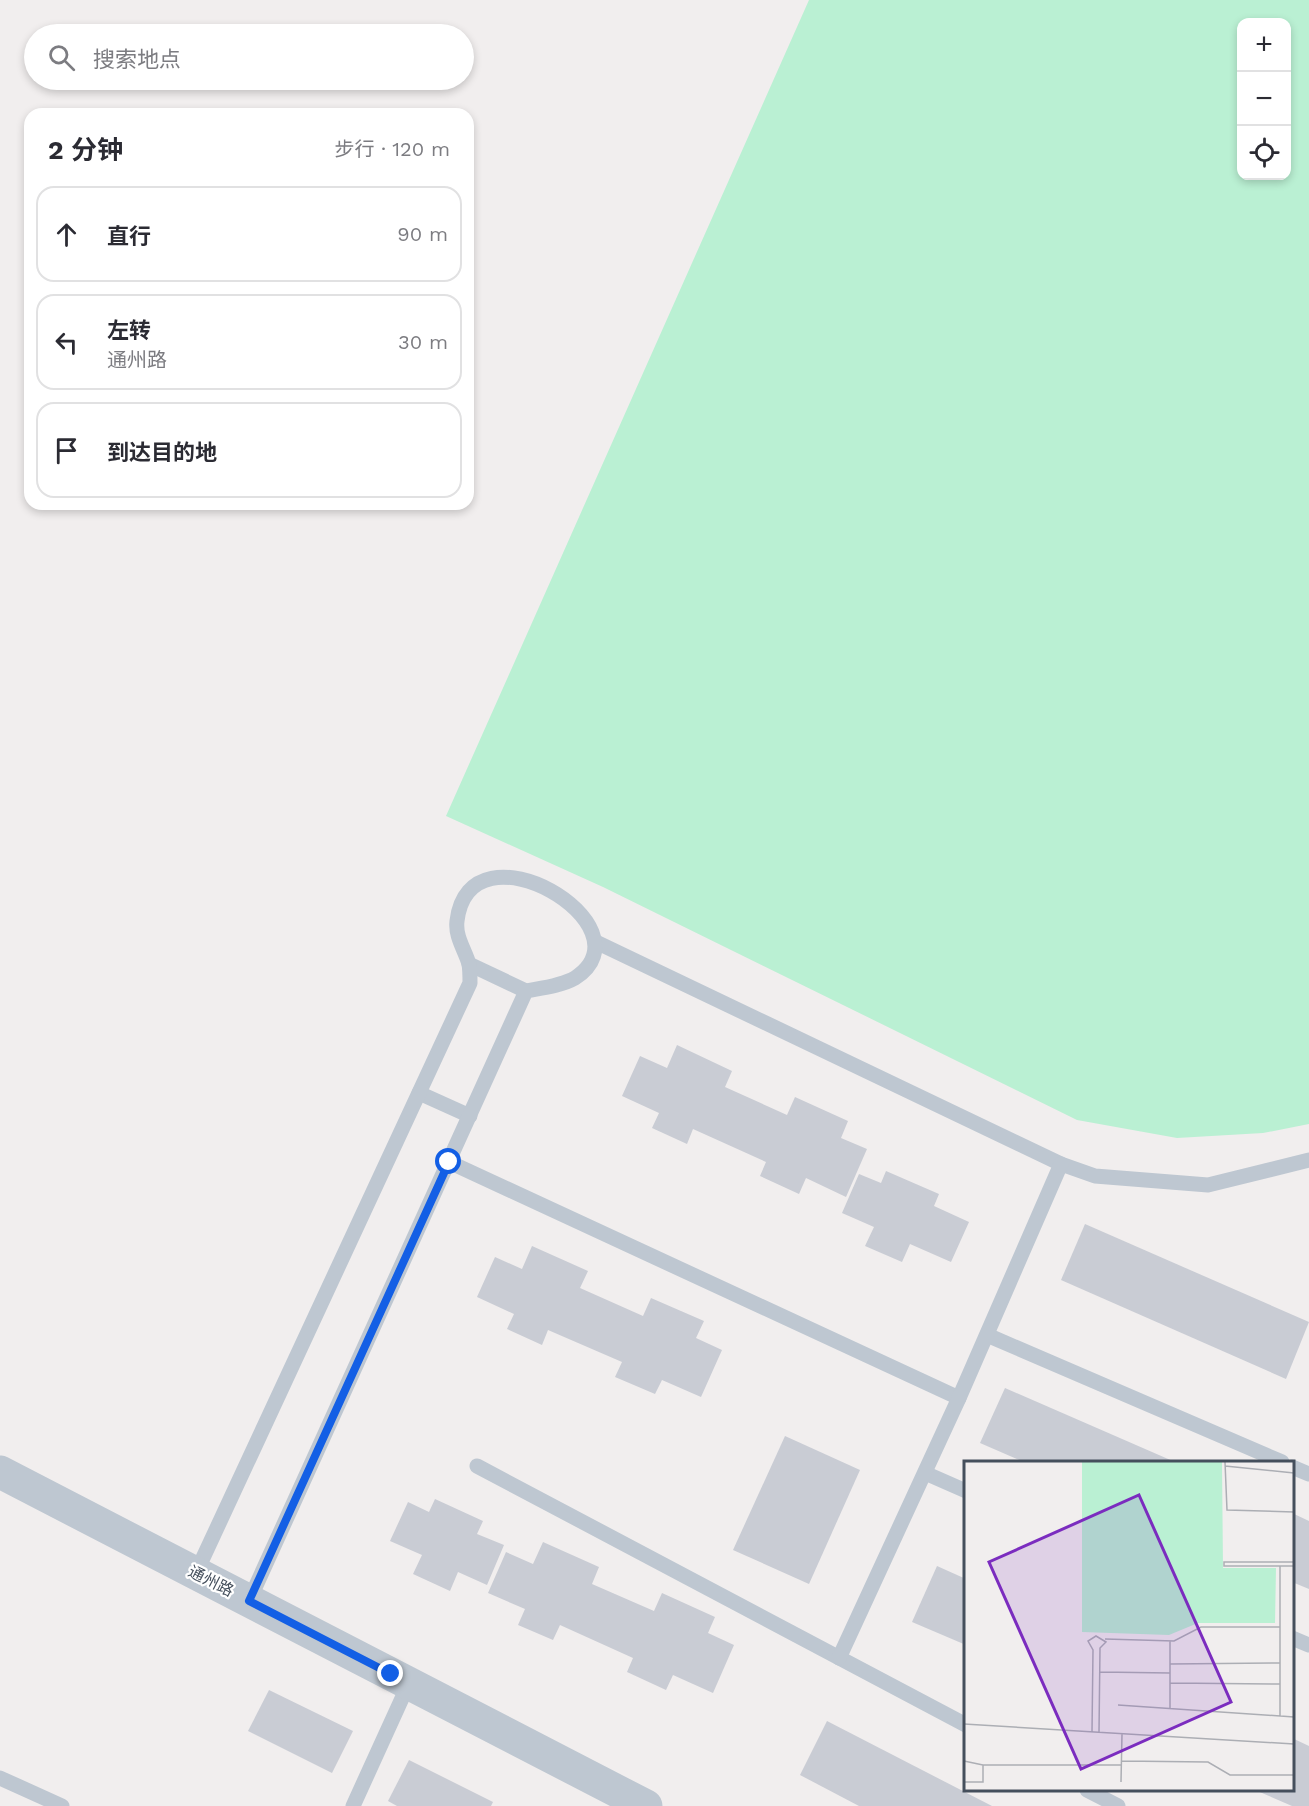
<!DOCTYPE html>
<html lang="zh">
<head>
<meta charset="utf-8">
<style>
  body { margin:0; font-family:"Work Sans","Noto Sans SC",sans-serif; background:#f2f2f3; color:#2b2b33 }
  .controls { position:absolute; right:18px; top:18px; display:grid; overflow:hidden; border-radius:12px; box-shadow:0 3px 9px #0003 }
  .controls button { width:54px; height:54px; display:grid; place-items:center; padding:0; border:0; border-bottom:2px solid #e1e1e2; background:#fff; color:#2b2b33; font:30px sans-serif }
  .stop { position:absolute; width:18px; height:18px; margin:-14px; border:4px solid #135fe5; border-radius:50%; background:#fff }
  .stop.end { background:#135fe5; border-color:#fff; box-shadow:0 2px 6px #0008 }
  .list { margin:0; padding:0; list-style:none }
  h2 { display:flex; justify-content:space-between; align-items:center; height:78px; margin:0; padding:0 24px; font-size:26px }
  h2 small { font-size:20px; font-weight:400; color:#7c7c81 }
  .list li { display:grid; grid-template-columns:39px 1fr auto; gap:18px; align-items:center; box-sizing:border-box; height:96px; margin:0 12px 12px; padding:0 12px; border:2px solid #e1e1e2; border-radius:18px }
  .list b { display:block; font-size:22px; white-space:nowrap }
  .list p { margin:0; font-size:20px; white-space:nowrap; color:#7c7c81 }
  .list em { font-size:20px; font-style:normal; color:#7c7c81 }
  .icon { flex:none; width:33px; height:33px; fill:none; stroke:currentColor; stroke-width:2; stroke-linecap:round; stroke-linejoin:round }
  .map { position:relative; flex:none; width:1309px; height:1806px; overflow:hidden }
  .search { position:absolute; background:#fff; box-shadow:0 3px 9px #0003; left:24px; top:24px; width:450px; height:66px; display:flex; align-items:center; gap:15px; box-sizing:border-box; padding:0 21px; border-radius:33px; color:#7c7c81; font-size:22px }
  .panel { position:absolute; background:#fff; box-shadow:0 3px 9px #0003; left:24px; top:108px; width:450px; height:402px; border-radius:18px }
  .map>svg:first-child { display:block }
</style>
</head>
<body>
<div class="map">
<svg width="1309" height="1806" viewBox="0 0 1309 1806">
  <rect width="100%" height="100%" fill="#f1eeee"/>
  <path fill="#baf0d3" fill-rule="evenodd" d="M809,0H1309V1124L1263,1133L1177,1138L1077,1120L603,887L446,816ZM1242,22H1286V176H1242Z"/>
  <g fill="#c9ccd4">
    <path d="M677,1045L732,1071L725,1087L787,1115L795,1097L848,1121L841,1138L867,1149L846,1197L806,1178L799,1194L760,1176L766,1162L693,1129L687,1144L652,1128L659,1113L622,1096L640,1056L667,1068Z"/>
    <path d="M886,1171L939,1194L934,1206L969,1222L951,1262L910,1244L902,1262L865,1246L874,1227L842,1213L859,1174L881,1183Z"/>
    <path d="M1085,1224L1309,1322L1286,1379L1061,1280Z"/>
    <path d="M532,1246L588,1271L580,1288L643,1316L651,1298L704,1321L696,1338L722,1350L701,1397L662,1380L655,1394L615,1377L622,1362L548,1330L542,1345L507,1329L514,1314L477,1297L495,1257L522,1269Z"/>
    <path d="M1005,1388L1175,1462H1024L980,1443Z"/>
    <path d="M785,1436L860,1470L809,1584L733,1550Z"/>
    <path d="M435,1499L483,1521L477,1534L504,1545L487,1585L458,1572L450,1591L413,1574L422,1555L390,1541L408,1502L429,1512Z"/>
    <path d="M1292,1513L1309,1521V1589L1292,1582Z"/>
    <path d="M543,1542L599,1567L592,1584L654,1611L662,1593L715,1617L708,1633L734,1645L713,1693L673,1675L666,1690L627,1672L633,1658L560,1625L553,1640L518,1625L525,1609L488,1593L506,1552L533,1564Z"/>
    <path d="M937,1566L966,1579V1645L912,1622Z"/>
    <path d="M269,1690L353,1731L332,1773L248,1731Z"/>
    <path d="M827,1721L992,1806H859L800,1775Z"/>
    <path d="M1292,1738L1309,1746V1806H1292L1255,1790H1292Z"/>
    <path d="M409,1760L493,1802L491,1806H397L388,1801Z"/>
  </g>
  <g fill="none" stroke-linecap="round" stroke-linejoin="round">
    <g stroke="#bec7d1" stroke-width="15">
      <path d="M596,942L1061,1164L1095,1176L1208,1185L1309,1160"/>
      <path d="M469,964L526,991"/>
      <path d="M419,1093L470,1116"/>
      <path d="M449,1162L959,1398"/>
      <path d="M987,1335L1282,1462"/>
      <path d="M477,1466L966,1725"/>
      <path d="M1292,1467L1309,1474"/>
      <path d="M925,1473L966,1491"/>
      <path d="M196,1573L470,983C470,977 470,970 469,964C465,950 455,937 457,921C469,816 655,926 575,978C561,986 542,988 526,991L249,1601"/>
      <path d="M1292,1638L1309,1645"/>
      <path d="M839,1658L959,1398L1061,1164"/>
      <path d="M0,1778L62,1806"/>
      <path d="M1087,1790L1118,1806"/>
      <path d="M353,1806L409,1683"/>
    </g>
    <path stroke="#bec7d1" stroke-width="33" d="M0,1472L646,1806"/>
  </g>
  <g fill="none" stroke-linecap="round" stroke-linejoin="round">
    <path stroke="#135fe5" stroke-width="8" d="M391,1674L249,1601L449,1162"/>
  </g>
  <g text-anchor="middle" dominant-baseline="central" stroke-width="4.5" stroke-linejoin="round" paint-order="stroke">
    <g font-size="16" fill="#454f5c" stroke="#fff">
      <text transform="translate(211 1581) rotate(27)">通州路</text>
    </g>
  </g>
  <g transform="translate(964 1461)">
    <rect width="330" height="330" fill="#f1eeee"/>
    <path d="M118,1H258L259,107H312L311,162H234L205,174L118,171Z" fill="#baf0d3"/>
    <path fill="none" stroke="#acaeb4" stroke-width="1.5" d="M261,1L263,49L330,51M261,5L330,12M330,101H260V105H330M316,105V255M141,178L210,180L237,166H316M206,203L316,202M136,211L206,212M206,222L316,223M154,244L330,256M206,248V180M0,263L330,283M128,271L129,189L124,180L132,175L142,181L136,187L135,271M0,300L19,304M157,300L244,301L266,314H330M0,321H19V304H157M157,321L158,273"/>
    <path fill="#7b2cbf" fill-opacity="0.15" stroke="#7b2cbf" stroke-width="3" d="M175,34L267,241L117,308L25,101Z"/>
    <rect width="330" height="330" fill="none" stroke="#454f5c" stroke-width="3"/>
  </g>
</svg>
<div class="controls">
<button>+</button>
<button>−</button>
<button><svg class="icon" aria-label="locate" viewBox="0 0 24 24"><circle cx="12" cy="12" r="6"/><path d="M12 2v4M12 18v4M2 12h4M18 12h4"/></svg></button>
</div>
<div class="stop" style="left:449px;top:1162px"></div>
<div class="stop end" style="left:391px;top:1674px"></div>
<div class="search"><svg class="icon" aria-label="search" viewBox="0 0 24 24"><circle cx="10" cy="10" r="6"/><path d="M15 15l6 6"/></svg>搜索地点</div>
<section class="panel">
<h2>2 分钟<small>步行 · 120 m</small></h2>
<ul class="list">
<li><svg class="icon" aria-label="ahead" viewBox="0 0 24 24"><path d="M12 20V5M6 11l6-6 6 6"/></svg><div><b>直行</b></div><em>90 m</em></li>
<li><svg class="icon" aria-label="left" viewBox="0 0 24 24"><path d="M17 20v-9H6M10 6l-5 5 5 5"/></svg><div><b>左转</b><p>通州路</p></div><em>30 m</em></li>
<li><svg class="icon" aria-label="arrive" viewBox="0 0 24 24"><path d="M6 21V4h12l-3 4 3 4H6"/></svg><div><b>到达目的地</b></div></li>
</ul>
</section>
</div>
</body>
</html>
